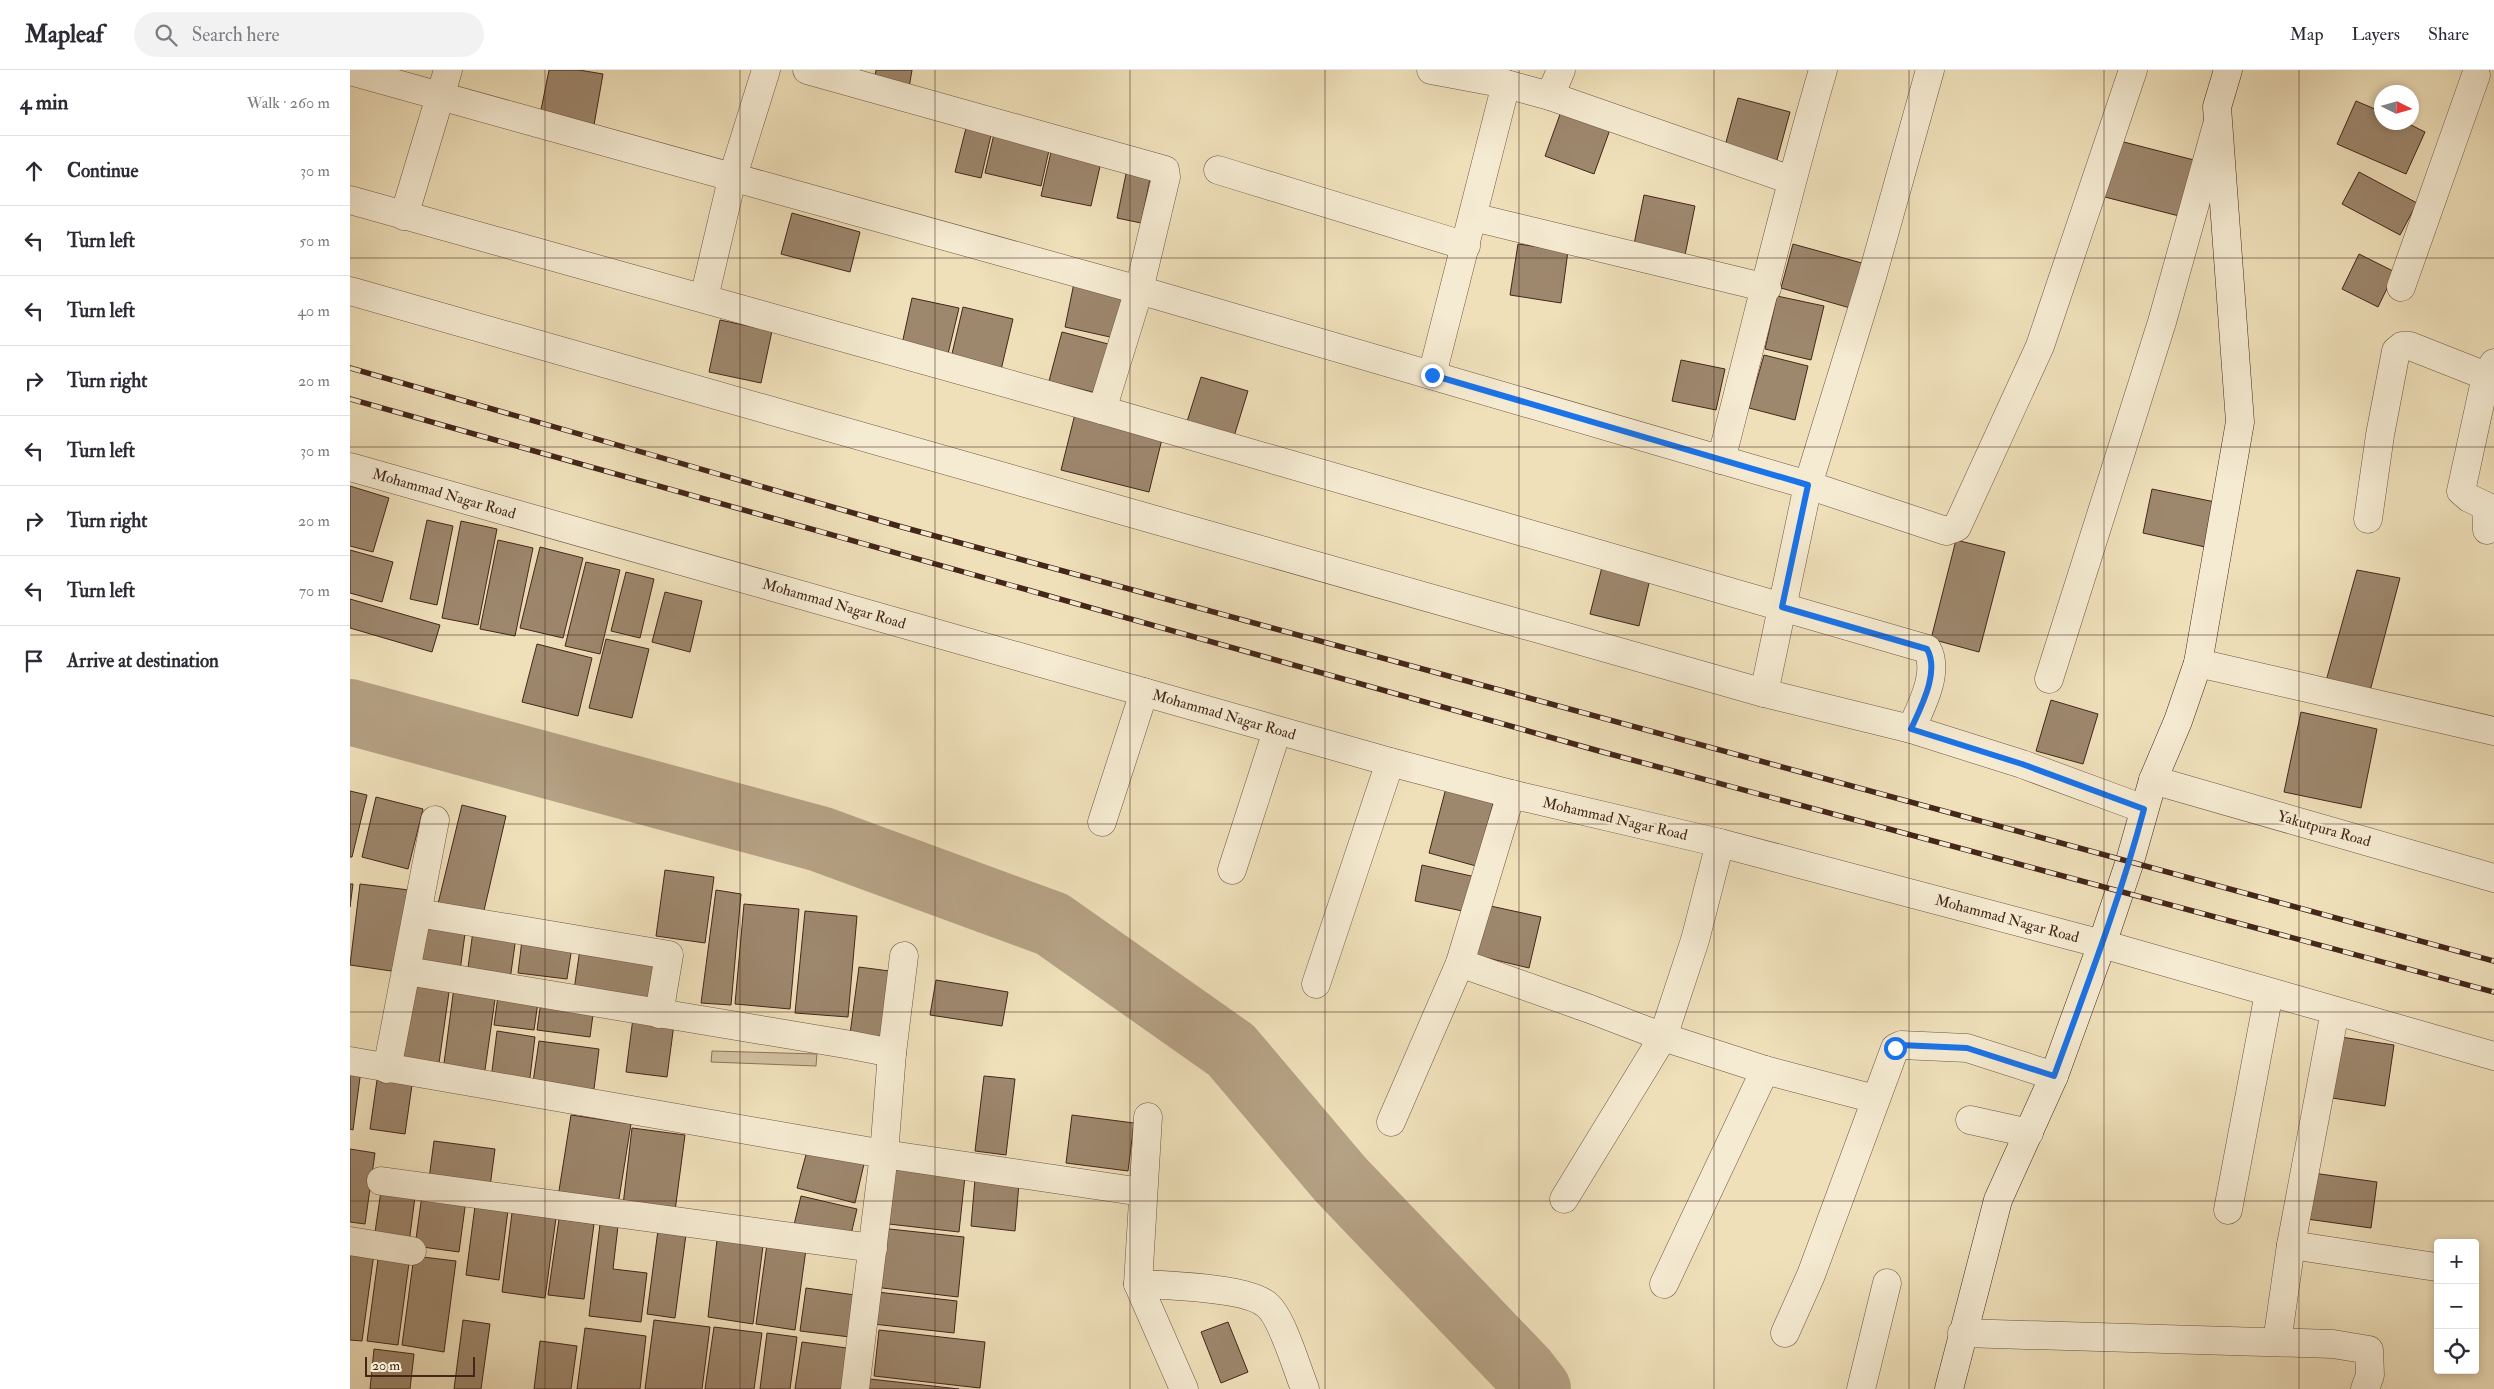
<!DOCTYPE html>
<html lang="en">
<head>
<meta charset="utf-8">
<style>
  body { margin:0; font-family:"IM FELL Double Pica",serif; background:#f2f2f3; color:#2b2b33 }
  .controls { position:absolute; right:15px; bottom:15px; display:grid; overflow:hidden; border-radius:5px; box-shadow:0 2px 8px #0003 }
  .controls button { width:45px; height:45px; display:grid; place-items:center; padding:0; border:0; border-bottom:1px solid #e1e1e2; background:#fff; color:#2b2b33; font:25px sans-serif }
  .compass { position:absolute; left:2024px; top:15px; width:45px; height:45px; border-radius:50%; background:#fff; box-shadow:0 2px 8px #0003; rotate:95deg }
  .scale { position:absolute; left:15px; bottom:12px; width:110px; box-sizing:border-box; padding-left:5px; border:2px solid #44261a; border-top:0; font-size:14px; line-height:18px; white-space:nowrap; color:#44261a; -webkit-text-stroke:4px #f5ebd2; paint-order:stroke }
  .stop { position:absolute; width:15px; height:15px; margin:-11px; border:4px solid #1a73e8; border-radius:50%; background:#fff }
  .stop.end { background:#1a73e8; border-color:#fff; box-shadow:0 1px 5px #0008 }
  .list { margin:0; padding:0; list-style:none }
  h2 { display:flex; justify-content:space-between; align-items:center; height:65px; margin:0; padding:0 20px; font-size:21px }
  h2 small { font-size:16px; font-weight:400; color:#7c7c81 }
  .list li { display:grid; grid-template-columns:32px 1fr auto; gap:15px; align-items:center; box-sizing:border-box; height:70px; padding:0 20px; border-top:1px solid #e1e1e2 }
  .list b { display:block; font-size:19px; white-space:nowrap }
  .list em { font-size:16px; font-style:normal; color:#7c7c81 }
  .icon { flex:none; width:28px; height:28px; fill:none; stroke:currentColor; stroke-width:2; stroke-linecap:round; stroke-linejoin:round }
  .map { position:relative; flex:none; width:2144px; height:1319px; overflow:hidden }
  header { display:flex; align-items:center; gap:30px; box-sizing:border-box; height:70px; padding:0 25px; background:#fff; border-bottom:1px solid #e1e1e2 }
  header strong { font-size:24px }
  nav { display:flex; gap:28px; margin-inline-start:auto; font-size:18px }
  .search { width:350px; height:45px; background:#f2f2f3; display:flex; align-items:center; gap:12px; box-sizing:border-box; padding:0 18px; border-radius:28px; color:#7c7c81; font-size:19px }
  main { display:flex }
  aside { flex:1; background:#fff }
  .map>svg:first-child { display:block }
</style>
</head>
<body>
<header>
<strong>Mapleaf</strong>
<div class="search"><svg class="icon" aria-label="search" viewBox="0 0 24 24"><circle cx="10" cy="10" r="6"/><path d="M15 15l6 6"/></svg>Search here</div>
<nav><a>Map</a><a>Layers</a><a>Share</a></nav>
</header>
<main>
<aside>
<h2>4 min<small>Walk · 260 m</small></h2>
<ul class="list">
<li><svg class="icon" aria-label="ahead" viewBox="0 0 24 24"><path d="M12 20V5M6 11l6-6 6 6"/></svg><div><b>Continue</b></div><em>30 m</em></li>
<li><svg class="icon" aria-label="left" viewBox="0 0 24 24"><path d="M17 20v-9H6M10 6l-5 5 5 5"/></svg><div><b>Turn left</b></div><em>50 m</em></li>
<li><svg class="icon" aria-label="left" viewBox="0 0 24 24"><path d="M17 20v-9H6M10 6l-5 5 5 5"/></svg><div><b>Turn left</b></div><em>40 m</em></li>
<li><svg class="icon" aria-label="right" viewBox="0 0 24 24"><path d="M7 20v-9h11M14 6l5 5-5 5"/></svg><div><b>Turn right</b></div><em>20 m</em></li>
<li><svg class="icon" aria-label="left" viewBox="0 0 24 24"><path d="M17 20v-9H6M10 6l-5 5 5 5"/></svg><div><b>Turn left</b></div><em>30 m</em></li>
<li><svg class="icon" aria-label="right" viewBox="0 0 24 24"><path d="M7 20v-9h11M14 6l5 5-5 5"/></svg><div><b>Turn right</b></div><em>20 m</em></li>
<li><svg class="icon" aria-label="left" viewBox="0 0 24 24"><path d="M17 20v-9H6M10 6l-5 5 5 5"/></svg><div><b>Turn left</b></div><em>70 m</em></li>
<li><svg class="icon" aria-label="arrive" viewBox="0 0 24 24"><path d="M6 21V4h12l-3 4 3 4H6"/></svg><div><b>Arrive at destination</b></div></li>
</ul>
</aside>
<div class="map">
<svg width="2144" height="1319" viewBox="0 0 2144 1319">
  <rect width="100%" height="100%" fill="#efe0ba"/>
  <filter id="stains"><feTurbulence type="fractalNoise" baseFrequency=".004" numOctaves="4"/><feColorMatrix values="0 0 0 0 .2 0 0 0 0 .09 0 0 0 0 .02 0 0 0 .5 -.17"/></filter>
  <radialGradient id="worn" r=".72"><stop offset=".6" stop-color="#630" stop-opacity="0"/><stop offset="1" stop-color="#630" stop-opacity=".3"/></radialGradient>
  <path fill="#d2c09f" stroke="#8b735c" d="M362,981L467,984L466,996L361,992Z"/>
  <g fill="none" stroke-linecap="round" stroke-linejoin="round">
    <path stroke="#b5a184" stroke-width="66" d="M0,642L470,769L702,854L881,980L991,1110L1174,1301L1188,1319"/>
  </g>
  <g fill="#9d876d" stroke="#44261a">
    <path d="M199,0H229L253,4L244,55L190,45Z"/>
    <path d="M526,0H562L559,18L524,12Z"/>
    <path d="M1388,28L1440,42L1427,90L1375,76Z"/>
    <path d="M2006,31L2032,42V52H2055L2075,62L2056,104L1987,74Z"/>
    <path d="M1213,36L1262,54L1244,104L1195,86Z"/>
    <path d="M618,50L643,57L631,108L605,102Z"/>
    <path d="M644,64L700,76L691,116L635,103Z"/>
    <path d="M1766,70L1844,90L1829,146L1751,126Z"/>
    <path d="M701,82L751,92L741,136L691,126Z"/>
    <path d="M777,99L801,104L791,153L767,148Z"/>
    <path d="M2009,102L2067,133L2050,165L1992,134Z"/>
    <path d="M1294,125L1345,136L1334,190L1283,179Z"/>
    <path d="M442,143L510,162L500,202L431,184Z"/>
    <path d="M1168,174L1218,181L1211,233L1160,225Z"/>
    <path d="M1443,174L1519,195L1507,240L1431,218Z"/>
    <path d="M2009,184L2045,202L2028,237L1992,219Z"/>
    <path d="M724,213L779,225L769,269L715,257Z"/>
    <path d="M1427,226L1474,236L1461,290L1415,279Z"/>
    <path d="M562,228L609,238L598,284L552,274Z"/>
    <path d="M613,237L663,249L651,300L601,288Z"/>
    <path d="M370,250L422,261L411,313L359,302Z"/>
    <path d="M712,262L762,275L750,324L699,311Z"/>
    <path d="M1414,285L1458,296L1445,350L1399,338Z"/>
    <path d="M1331,290L1375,299L1366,340L1322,331Z"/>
    <path d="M851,307L898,321L882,373L835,358Z"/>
    <path d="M725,344L813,365L799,422L711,400Z"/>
    <path d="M0,416L39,428L23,482L0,476Z"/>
    <path d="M1802,419L1865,432L1855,477L1793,463Z"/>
    <path d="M77,450L103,456L87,535L60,529Z"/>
    <path d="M111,451L147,459L128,555L92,548Z"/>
    <path d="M148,470L183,478L165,566L130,559Z"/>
    <path d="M1606,470L1655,482L1629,582L1581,569Z"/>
    <path d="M190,477L233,488L213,568L170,558Z"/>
    <path d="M0,480L43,492L32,532L0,523Z"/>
    <path d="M236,492L270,500L250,584L215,576Z"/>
    <path d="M1252,497L1300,509L1289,556L1240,544Z"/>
    <path d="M2007,500L2050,508L2020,621L1976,611Z"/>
    <path d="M276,502L304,509L290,568L261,561Z"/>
    <path d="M315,522L352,531L340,582L302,572Z"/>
    <path d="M0,529L90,555L82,582L0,558Z"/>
    <path d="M256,569L299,579L282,648L239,638Z"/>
    <path d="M187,574L242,588L228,646L172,632Z"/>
    <path d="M1701,630L1748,644L1733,694L1686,681Z"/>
    <path d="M1951,642L2027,659L2011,738L1934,722Z"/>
    <path d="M1096,718L1144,730L1126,796L1079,783Z"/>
    <path d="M0,721L17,725L2,787H0Z"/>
    <path d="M26,727L73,739L58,799L12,787Z"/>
    <path d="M112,735L156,746L132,849L87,838Z"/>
    <path d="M1072,795L1130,808L1122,843L1065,831Z"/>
    <path d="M315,800L364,807L355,873L306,866Z"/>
    <path d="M0,814H3L0,837Z"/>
    <path d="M10,814L59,820L48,902L0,895Z"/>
    <path d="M366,820L391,824L381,935L351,933Z"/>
    <path d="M394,834L449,839L440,939L385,934Z"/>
    <path d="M1136,835L1191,847L1179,898L1125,885Z"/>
    <path d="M455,841L507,846L498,947L445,943Z"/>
    <path d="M69,850L116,856L110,901L63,894Z"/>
    <path d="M123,861L166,867L160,910L117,905Z"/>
    <path d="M172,870L222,877L217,909L168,903Z"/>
    <path d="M230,879L306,890L300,930L224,920Z"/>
    <path d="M509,897L547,902L537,970L500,964Z"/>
    <path d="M60,910L100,915L88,1000L49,995Z"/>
    <path d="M586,910L658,922L652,956L580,945Z"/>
    <path d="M104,917L146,922L134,1007L93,1001Z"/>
    <path d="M148,926L188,932L184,960L144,955Z"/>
    <path d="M191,931L244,937L240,967L187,960Z"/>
    <path d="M283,948L324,954L317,1007L276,1002Z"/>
    <path d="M147,961L185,967L179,1015L141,1009Z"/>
    <path d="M1991,967L2044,975L2035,1036L1982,1028Z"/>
    <path d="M189,971L249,979L243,1027L182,1019Z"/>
    <path d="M0,998L11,1000L3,1060L0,1059Z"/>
    <path d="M634,1006L665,1009L656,1085L625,1081Z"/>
    <path d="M27,1010L62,1015L55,1064L20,1059Z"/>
    <path d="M221,1045L281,1054L268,1135L208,1127Z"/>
    <path d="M722,1045L784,1053L778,1101L716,1093Z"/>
    <path d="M282,1058L335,1065L325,1141L273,1135Z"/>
    <path d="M84,1071L145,1079L139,1124L78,1116Z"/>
    <path d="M0,1079L25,1083L15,1154L0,1152Z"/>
    <path d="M457,1081L514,1094L505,1133L447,1118Z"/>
    <path d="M536,1097L615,1106L609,1162L530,1153Z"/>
    <path d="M1963,1103L2027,1112L2021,1158L1957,1149Z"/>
    <path d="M625,1109L669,1113L665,1161L621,1156Z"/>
    <path d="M32,1114L66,1119L59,1173L24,1169Z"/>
    <path d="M72,1125L116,1130L109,1182L65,1176Z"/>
    <path d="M451,1126L507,1139L499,1173L443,1159Z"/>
    <path d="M125,1136L158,1140L149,1210L116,1205Z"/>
    <path d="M162,1143L206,1148L195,1228L152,1222Z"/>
    <path d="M209,1149L244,1154L234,1229L198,1225Z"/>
    <path d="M250,1154L268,1156L263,1199L297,1203L291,1252L239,1246Z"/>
    <path d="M530,1158L614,1167L608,1227L524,1217Z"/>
    <path d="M308,1160L336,1164L325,1248L297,1244Z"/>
    <path d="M367,1170L413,1176L403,1254L358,1247Z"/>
    <path d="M417,1174L456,1179L445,1260L406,1254Z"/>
    <path d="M0,1180L24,1183L12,1271L0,1270Z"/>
    <path d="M64,1186L106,1191L94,1282L52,1275Z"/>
    <path d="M28,1189L59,1193L48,1275L17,1271Z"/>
    <path d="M456,1218L505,1225L500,1267L450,1261Z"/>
    <path d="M527,1222L607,1231L604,1263L523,1254Z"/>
    <path d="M113,1250L140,1254L131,1319H104Z"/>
    <path d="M304,1250L360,1257L352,1319H295Z"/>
    <path d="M878,1252L898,1302L871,1313L851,1262Z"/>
    <path d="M364,1257L412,1263L404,1319H355Z"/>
    <path d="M235,1258L296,1266L290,1319H227Z"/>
    <path d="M529,1260L635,1272L630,1318L524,1306Z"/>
    <path d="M417,1263L447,1267L440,1319H410Z"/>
    <path d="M190,1271L227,1276L221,1319H184Z"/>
    <path d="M452,1272L504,1279L499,1319H445Z"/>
    <path d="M24,1279L64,1284L60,1319H20Z"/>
    <path d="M520,1309L609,1319H519Z"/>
  </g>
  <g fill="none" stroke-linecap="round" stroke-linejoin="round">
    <g stroke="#6f5442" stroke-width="29">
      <g id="street">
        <path d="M457,0L815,100L816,107L789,220L752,340"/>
        <path d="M1081,0L1156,14L1200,26L1441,110"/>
        <path d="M0,1L789,220L1458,415L1596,461L1607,457L1690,276L1783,0"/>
        <path d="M1200,26L1211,0"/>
        <path d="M868,100L1116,176"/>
        <path d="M0,130L752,340L1577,579C1590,602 1571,637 1561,659"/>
        <path d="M54,146L98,0"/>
        <path d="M1123,147L1417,218"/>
        <path d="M2051,217L2126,5"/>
        <path d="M0,221L1414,623L1561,659L1672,694L1794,739"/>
        <path d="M354,228L382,109L416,0"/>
        <path d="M1082,305L1156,14"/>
        <path d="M1371,390C1405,260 1435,129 1473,0"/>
        <path d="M0,397L1040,692L1161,724L1370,773L1752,874L2144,986"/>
        <path d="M2018,449L2030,365L2046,281L2052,276H2060L2136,306"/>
        <path d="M2137,460L2136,436L2119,428L2111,421L2136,306L2144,293"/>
        <path d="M1848,593L2144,661"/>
        <path d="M1699,609L1812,252L1867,55"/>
        <path d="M1414,623L1458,415L1522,207L1580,0"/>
        <path d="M1803,710L2144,808"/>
        <path d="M752,752L794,622"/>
        <path d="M882,800L927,661"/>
        <path d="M68,843L319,885L309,944"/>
        <path d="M1110,893L1161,724"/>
        <path d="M57,901L501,975L542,983"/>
        <path d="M966,914L1040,692"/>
        <path d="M0,991L534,1084L792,1122"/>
        <path d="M37,999L85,750"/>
        <path d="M798,1047L788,1214L834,1319"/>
        <path d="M1620,1050L1679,1063"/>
        <path d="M1041,1052L1110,893L1240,939L1313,967L1415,1000L1525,1029"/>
        <path d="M31,1111L523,1178"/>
        <path d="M1214,1129L1313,967L1345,870L1370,773"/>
        <path d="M1878,1140L1919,923"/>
        <path d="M0,1171L62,1181"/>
        <path d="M1941,1175L2086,1197"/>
        <path d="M788,1214C816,1215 898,1218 917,1235C932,1247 947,1299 955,1319"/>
        <path d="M1314,1214L1415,1000"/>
        <path d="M1435,1263L1461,1205L1545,978L1551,975L1617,978L1704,1006"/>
        <path d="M1612,1263L1983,1274L2019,1280L2020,1305L2015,1319"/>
        <path d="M1927,1272L1941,1175L1985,941"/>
        <path d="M505,1319L534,1084L542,983L554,886"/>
        <path d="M1511,1319L1537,1213"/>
      </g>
    </g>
    <g stroke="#44261a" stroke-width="29">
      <path id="secondary" d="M1599,1319L1648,1130L1704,1006L1752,874L1780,791L1803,710L1828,651L1848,593L1890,352L1867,37L1878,0"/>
    </g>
    <use href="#street" stroke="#f5ebd2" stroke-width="28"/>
    <use href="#secondary" stroke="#f5ebd2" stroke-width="28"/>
    <g stroke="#44261a" stroke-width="5.5">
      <g id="rail">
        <path d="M0,298L552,457L2144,891"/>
        <path d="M0,329L1249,681L2144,922"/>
      </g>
    </g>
    <use href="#rail" stroke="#f5ebd2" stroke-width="4" stroke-dasharray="11" stroke-linecap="butt"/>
  </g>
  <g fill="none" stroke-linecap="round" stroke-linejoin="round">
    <path stroke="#1a73e8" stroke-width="6" d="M1082,305L1458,415L1432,537L1577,579C1590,602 1571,637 1561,659L1672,694L1794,739C1770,830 1736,918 1704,1006L1617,978L1550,975L1545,978"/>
  </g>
  <path fill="none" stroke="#44261a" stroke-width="1" stroke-opacity="0.55" d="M195,0V1319M390,0V1319M585,0V1319M780,0V1319M975,0V1319M1169,0V1319M1364,0V1319M1559,0V1319M1754,0V1319M1949,0V1319M0,188H2144M0,377H2144M0,565H2144M0,754H2144M0,942H2144M0,1131H2144"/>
  <g text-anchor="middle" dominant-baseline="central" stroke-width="4.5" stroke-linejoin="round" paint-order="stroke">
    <g font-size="15" fill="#44261a" stroke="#f5ebd2">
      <text transform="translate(94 424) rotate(16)">Mohammad Nagar Road</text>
      <text transform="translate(484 534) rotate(16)">Mohammad Nagar Road</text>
      <text transform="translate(874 645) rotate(16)">Mohammad Nagar Road</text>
      <text transform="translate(1265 749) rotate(13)">Mohammad Nagar Road</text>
      <text transform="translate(1974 759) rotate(16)">Yakutpura Road</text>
      <text transform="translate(1657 849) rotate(15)">Mohammad Nagar Road</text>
    </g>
  </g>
  <rect width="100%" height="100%" filter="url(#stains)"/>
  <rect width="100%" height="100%" fill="url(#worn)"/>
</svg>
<div class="controls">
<button>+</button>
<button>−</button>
<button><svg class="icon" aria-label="locate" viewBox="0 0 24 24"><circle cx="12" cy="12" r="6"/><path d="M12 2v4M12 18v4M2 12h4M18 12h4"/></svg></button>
</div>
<svg class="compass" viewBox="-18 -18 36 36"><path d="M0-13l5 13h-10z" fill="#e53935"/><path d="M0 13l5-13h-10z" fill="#7c7c81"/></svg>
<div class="scale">20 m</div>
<div class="stop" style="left:1545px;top:978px"></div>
<div class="stop end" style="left:1082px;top:305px"></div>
</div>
</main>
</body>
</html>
